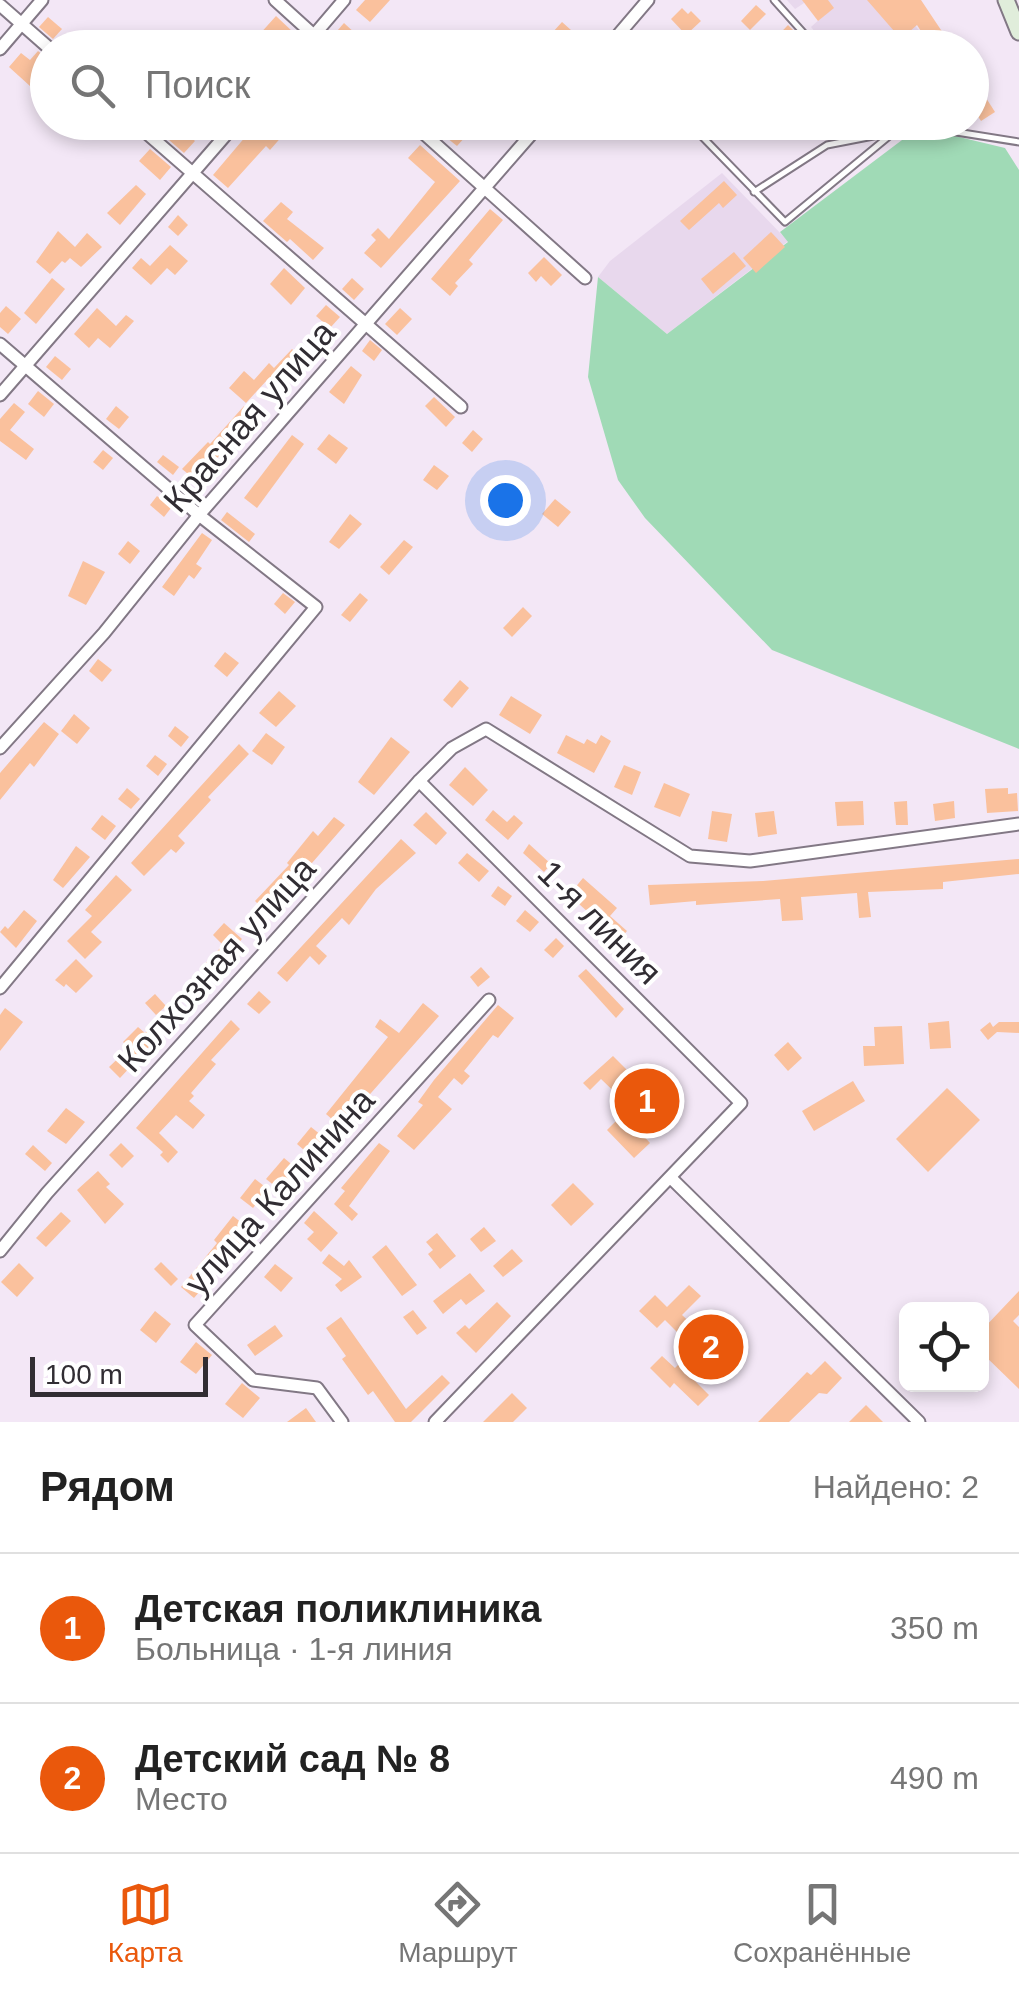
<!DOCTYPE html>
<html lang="ru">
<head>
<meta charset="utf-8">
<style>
  body { margin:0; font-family:Arial,sans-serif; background:#f2f2f2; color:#222 }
  .controls { position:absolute; right:30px; bottom:30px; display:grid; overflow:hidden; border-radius:15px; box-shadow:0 5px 15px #0003 }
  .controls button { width:90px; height:90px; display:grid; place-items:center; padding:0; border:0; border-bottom:2px solid #e0e0e0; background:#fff; color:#222; font:50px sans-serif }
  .scale { position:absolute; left:30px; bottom:25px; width:178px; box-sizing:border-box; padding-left:10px; border:5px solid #312d33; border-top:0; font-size:28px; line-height:35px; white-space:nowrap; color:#312d33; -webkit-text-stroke:8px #fff; paint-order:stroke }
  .you { position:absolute; left:505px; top:500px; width:35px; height:35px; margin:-25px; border:8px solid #fff; border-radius:50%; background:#1a73e8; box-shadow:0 0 0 15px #1a73e833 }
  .badge { display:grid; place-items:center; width:65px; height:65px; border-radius:50%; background:#ea580c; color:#fff; font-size:32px; font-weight:700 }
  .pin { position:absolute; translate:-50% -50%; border:5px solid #fff; box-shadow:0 2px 10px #0006 }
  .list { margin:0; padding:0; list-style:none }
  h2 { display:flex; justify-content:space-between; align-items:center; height:130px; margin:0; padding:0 40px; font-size:42px }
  h2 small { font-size:32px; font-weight:400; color:#767676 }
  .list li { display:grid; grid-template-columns:65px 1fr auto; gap:30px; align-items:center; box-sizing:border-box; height:150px; padding:0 40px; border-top:2px solid #e0e0e0 }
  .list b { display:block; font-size:38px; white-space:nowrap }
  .list p { margin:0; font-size:32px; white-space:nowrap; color:#767676 }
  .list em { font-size:32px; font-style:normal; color:#767676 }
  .icon { flex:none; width:55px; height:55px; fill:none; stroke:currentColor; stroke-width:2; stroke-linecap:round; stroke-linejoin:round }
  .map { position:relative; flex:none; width:1019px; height:1422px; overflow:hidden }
  .search { position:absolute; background:#fff; box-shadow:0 5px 15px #0003; left:30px; right:30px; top:30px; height:110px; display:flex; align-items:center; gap:25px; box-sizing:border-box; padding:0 35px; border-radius:55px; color:#767676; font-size:38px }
  .sheet { height:430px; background:#fff }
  nav { display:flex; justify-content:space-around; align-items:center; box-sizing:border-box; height:140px; border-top:2px solid #e0e0e0; background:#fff; font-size:28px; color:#767676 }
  nav a { display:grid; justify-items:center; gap:5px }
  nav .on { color:#ea580c }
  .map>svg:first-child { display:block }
</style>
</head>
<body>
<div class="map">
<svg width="1019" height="1422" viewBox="0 0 1019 1422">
  <rect width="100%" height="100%" fill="#f3e7f6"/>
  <g fill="#e8d8ed">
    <path d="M787,0H895L932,47H828L811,27L821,18L807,1L795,9Z"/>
    <path d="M722,173L788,241L667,334L598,277L610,261Z"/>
  </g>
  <path fill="#a0dab6" d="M955,136L1005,148L1019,170V749L772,650L645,518L618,480L588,377L598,277L667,334L788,242L780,232L906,137Z"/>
  <g fill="#fac19d">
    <path d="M365,0H390L370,22L356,10Z"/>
    <path d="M802,0H828L834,8L818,21Z"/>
    <path d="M867,0H921L953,48H932L917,25L901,39Z"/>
    <path d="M756,5L766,14L750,30L741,21Z"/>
    <path d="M682,8L688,14L691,11L701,21L686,35L671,19Z"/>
    <path d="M276,16L293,32L284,42L275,33L262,48H244L239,43L251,30L258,36Z"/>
    <path d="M48,17L62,29L53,39L39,27Z"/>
    <path d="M562,22L581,39L574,48H520L532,34L543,43Z"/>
    <path d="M344,23L358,36L347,48H338L331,38Z"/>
    <path d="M788,25L797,34L784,48H766Z"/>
    <path d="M38,51L48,59V68L30,86L9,67L21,53L30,60Z"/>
    <path d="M972,76L995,112L981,121L972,107Z"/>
    <path d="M258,122H271L284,134L270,150L266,146L228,188L213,175Z"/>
    <path d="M382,122H401L387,139L376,130Z"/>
    <path d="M482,122H504L510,128L501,139Z"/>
    <path d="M458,126L467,135L457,146L447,138Z"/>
    <path d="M180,128L195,141L184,153L169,140Z"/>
    <path d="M420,145L460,181L381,268L364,253L376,240L371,235L378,228L389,239L435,182L408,158Z"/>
    <path d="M150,149L171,167L160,180L139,161Z"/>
    <path d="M724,181L737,195L723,208L719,203L689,230L680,221Z"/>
    <path d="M136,185L146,194L120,225L107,213Z"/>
    <path d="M281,202L293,212L287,219L324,248L313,260L290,239L287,242L263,221Z"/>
    <path d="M490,209L503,220L469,260L473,264L455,283L458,286L450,296L431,279Z"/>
    <path d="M178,215L188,225L178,236L168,227Z"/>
    <path d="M58,231L75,247L87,233L102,247L81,267L70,258L65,263L62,261L50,274L36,262Z"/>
    <path d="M771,232L785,247L756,273L743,258Z"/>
    <path d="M170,245L188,261L175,275L167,268L151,285L132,268L141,258L150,266Z"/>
    <path d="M734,252L746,266L713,294L701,279Z"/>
    <path d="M544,257L562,275L551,286L541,276L536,282L528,273Z"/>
    <path d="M284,268L305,288L291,305L270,284Z"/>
    <path d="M52,278L65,289L36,324L24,313Z"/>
    <path d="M352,278L364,289L354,300L342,289Z"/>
    <path d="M326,305L340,317L330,328L316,316Z"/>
    <path d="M6,306L21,319L8,334L0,327V313Z"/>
    <path d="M97,308L116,326L126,315L134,321L110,348L98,338L89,348L74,334Z"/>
    <path d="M400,308L412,319L397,335L385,324Z"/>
    <path d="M370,340L382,350L374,361L362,351Z"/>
    <path d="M292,349L303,359L279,389L268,379L246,403L229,388L244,371L254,380L269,363L274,368Z"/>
    <path d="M55,356L71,369L62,380L46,367Z"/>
    <path d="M351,366L362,375L344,404L329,392Z"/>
    <path d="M38,391L54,404L44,417L28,404Z"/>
    <path d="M434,397L455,417L446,427L425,406Z"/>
    <path d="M14,403L25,412L10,430L34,449L26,460L0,441V419Z"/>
    <path d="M116,406L129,417L119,429L106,419Z"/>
    <path d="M244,406L258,419L248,431L243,426L198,482L182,469L208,442L210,444Z"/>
    <path d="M473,430L483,439L472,452L462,443Z"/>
    <path d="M329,434L348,448L336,464L317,449Z"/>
    <path d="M292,435L304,444L257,508L244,498Z"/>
    <path d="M103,450L113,458L103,470L93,462Z"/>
    <path d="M163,455L179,467L173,475L157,462Z"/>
    <path d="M434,465L449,476L437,490L423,480Z"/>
    <path d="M157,496L171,508L164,517L150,505Z"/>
    <path d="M555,499L571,512L558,527L542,514Z"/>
    <path d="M227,512L255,534L249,542L221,520Z"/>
    <path d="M350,514L362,524L339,549L329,542Z"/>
    <path d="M202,533L212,540L196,564L202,568L194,579L189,575L174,596L162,587Z"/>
    <path d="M404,540L413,547L389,575L380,567Z"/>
    <path d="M128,541L140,551L130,564L118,554Z"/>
    <path d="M83,561L105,572L86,605L68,596Z"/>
    <path d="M283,593L295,602L285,614L274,604Z"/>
    <path d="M360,593L368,600L350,622L341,615Z"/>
    <path d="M523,607L532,616L512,637L503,628Z"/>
    <path d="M225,652L239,663L227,677L214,666Z"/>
    <path d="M98,659L112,670L102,682L89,671Z"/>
    <path d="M460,680L469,688L452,708L443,700Z"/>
    <path d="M279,691L296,706L276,727L259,713Z"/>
    <path d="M511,696L542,715L530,734L499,715Z"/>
    <path d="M74,714L90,728L77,744L61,731Z"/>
    <path d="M44,722L59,734L34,767L30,763L0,800V773Z"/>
    <path d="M175,726L189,737L181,747L168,736Z"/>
    <path d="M266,733L285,747L272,765L252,751Z"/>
    <path d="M566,735L584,744L587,739L596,744L601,735L611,741L594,773L557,753Z"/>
    <path d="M391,737L410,752L374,795L358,782Z"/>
    <path d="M239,744L249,754L208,797L211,800L178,836L185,843L176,853L171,849L144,876L131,863Z"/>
    <path d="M155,755L167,764L158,776L146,766Z"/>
    <path d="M624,765L641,772L632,795L614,787Z"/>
    <path d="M465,767L488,790L473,806L449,785Z"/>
    <path d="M664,783L690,794L680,817L654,807Z"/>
    <path d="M127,788L140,799L131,809L118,799Z"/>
    <path d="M1008,788V794L1017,793L1018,811L987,813L985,789Z"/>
    <path d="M863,801L864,825L837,826L835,802Z"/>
    <path d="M907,801L908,825H896L894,802Z"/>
    <path d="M954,801L955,818L935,821L933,804Z"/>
    <path d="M493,810L507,822L514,815L523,823L508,840L485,820Z"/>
    <path d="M712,811L732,814L727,842L708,839Z"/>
    <path d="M774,811L777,834L758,837L755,813Z"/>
    <path d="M426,812L447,833L436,845L413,825Z"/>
    <path d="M102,815L116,826L105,840L91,829Z"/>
    <path d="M334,817L345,825L259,924L249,915L259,905L255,901L289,865L287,863L313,831L318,836Z"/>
    <path d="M401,839L416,853L376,889L349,925L342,918L316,946L327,956L319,965L310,956L287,982L277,973Z"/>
    <path d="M529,844L551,864L544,872L523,853Z"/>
    <path d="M76,846L90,857L63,888L53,880Z"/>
    <path d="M467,853L489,871L479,882L458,863Z"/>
    <path d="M1019,859V874L943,882V889L868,892L871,917L859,918L857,893L801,897L803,920L782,921L780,899L696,905V901L650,905L648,885L763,881Z"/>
    <path d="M116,875L132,890L91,932L102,942L85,959L67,941L92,916L85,910Z"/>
    <path d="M583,878L617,908L610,916L627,931L619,940L569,895Z"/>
    <path d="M498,886L512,896L505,906L491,896Z"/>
    <path d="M24,910L37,921L16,948L0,932L5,926L8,929Z"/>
    <path d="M525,910L539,922L530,932L516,921Z"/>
    <path d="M224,923L242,939L210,974L202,967L223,945L213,935Z"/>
    <path d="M556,938L564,946L553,958L544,950Z"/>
    <path d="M76,959L93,976L76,993L66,984L64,987L55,980Z"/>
    <path d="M481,967L490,977L478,987L470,977Z"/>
    <path d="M586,969L624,1009L616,1018L578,976Z"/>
    <path d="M259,991L271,1002L259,1014L247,1004Z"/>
    <path d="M155,994L166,1006L156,1015L145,1003Z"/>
    <path d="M423,1003L439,1016L341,1127L326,1114L388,1037L375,1027L380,1019L399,1033Z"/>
    <path d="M498,1005L514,1018L498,1038L493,1035L464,1071L470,1076L462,1085L454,1078L438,1097L452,1109L414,1150L397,1136L423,1105L418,1102L434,1080Z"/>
    <path d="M5,1008L23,1022L0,1051V1015Z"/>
    <path d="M231,1020L240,1029L211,1060L216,1064L191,1093L194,1096L189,1101L205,1115L193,1129L176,1115L159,1133L178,1152L168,1163L160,1155L163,1152L136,1128Z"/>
    <path d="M949,1021L951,1048L930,1049L928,1023Z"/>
    <path d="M990,1022L993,1027L999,1022H1019V1033L997,1032L988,1040L980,1030Z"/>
    <path d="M902,1026L904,1064L864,1066L863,1046H875L874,1027Z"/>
    <path d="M138,1027L145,1033L149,1028L159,1036L120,1078L109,1067L129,1048L123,1042Z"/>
    <path d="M788,1042L802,1058L788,1071L774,1055Z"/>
    <path d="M613,1056L649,1092L662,1079L677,1094L640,1132L650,1143L634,1158L607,1130L630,1107L601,1079L590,1090L583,1083Z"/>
    <path d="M853,1081L865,1101L814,1131L802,1111Z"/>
    <path d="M947,1088L980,1120L928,1172L896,1139Z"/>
    <path d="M66,1108L85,1122L66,1144L47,1131Z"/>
    <path d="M311,1127L326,1139L312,1157L297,1144Z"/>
    <path d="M121,1143L134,1156L122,1168L109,1155Z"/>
    <path d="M379,1143L390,1151L349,1206L358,1214L352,1221L334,1204L345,1191L341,1188Z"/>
    <path d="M33,1145L52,1163L45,1171L25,1154Z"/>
    <path d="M284,1158L302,1173L285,1194L266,1179Z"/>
    <path d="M98,1171L110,1184L106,1187L124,1204L105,1224L77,1190Z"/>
    <path d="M255,1179L268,1189L253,1208L240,1198Z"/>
    <path d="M573,1183L594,1204L571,1226L551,1205Z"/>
    <path d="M314,1211L338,1233L321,1252L307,1239L314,1232L304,1223Z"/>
    <path d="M61,1212L71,1221L46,1247L36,1238Z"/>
    <path d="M233,1216L252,1231L194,1298L181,1287L217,1243L214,1240Z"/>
    <path d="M484,1227L496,1241L481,1252L470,1239Z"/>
    <path d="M437,1233L456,1256L440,1269L428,1254L433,1250L426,1242Z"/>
    <path d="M386,1245L417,1285L402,1296L372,1257Z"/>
    <path d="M512,1249L523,1261L503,1277L493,1266Z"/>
    <path d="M329,1254L344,1266L349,1260L362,1277L341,1292L335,1285L342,1279L322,1263Z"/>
    <path d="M161,1262L178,1279L171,1286L154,1269Z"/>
    <path d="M19,1263L34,1278L17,1297L1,1282Z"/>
    <path d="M275,1264L293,1278L281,1292L264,1277Z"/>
    <path d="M470,1273L485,1291L466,1305L461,1299L443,1314L433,1301Z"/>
    <path d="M689,1285L701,1296L682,1315L713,1344L721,1336L738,1353L722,1369L709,1356L690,1376L709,1395L698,1406L674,1383L670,1388L650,1368L662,1356L675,1368L694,1349L665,1320L657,1328L639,1311L655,1295L667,1307Z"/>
    <path d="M1019,1291V1315L1013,1321L1019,1327V1389L982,1353V1330Z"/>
    <path d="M497,1302L511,1316L476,1353L456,1333L465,1325L469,1329Z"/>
    <path d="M413,1310L427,1328L417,1335L403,1317Z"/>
    <path d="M155,1311L171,1324L156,1343L140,1330Z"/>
    <path d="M341,1317L406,1409L442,1375L450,1383L411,1422H395L373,1391L368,1395L342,1359L346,1356L326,1328Z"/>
    <path d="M275,1325L283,1336L255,1356L247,1345Z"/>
    <path d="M196,1342L212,1355L196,1374L180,1362Z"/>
    <path d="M825,1361L842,1378L827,1394L819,1393L789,1422H758L807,1372L811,1375Z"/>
    <path d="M242,1383L260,1398L243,1418L225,1404Z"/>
    <path d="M512,1393L527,1408L513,1422H483Z"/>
    <path d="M866,1405L883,1422H849Z"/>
    <path d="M306,1408L316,1422H287Z"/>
  </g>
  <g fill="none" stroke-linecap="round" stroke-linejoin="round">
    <g stroke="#827885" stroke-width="9">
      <g id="lane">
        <path d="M774,0L817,48"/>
        <path d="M688,122L785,222L894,132L827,145L754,192"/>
        <path d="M885,122L894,132L931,128L1019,142"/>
      </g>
    </g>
    <g stroke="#827885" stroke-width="15">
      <g id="street">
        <path d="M275,0L328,48"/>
        <path d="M0,5L49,48"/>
        <path d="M303,48L344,0"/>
        <path d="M607,48L648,0"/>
        <path d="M0,49L42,0"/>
        <path d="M134,122L461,407"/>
        <path d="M411,122L585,278"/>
        <path d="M0,344L199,515L316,607L0,988"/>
        <path d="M0,395L237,122"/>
        <path d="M0,748L104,633L199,515L542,122"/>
        <path d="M419,781L741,1103L435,1422"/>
        <path d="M672,1179L919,1422"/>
        <path d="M0,1251L47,1193L419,781L452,748L486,729L690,856L750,861L1019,824"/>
        <path d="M342,1422L317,1388L253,1380L195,1325L489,1000"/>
      </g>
    </g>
    <g stroke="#827885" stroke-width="19">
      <path id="secondary" d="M1006,0L1019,32"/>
    </g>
    <use href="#lane" stroke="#fff" stroke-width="5"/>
    <use href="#street" stroke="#fff" stroke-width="11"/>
    <use href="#secondary" stroke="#e0eddb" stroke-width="15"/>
  </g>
  <g text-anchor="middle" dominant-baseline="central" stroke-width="8" stroke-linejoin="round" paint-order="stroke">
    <g font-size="35" fill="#312d33" stroke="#fff">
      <text transform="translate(249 416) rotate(-49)">Красная улица</text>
      <text transform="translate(600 922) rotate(45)">1-я линия</text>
      <text transform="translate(216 964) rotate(-48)">Колхозная улица</text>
      <text transform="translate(279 1191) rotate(-48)">улица Калинина</text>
    </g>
  </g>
</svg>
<div class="controls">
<button><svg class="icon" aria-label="locate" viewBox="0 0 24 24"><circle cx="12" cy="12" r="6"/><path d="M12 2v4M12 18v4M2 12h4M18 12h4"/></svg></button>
</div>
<div class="scale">100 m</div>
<div class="you"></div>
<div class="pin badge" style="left:647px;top:1101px">1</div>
<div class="pin badge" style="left:711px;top:1347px">2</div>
<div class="search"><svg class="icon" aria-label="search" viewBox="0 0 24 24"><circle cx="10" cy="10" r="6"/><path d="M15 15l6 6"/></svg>Поиск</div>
</div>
<section class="sheet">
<h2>Рядом<small>Найдено: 2</small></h2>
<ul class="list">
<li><span class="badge">1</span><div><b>Детская поликлиника</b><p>Больница · 1-я линия</p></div><em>350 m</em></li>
<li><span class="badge">2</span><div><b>Детский сад № 8</b><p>Место</p></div><em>490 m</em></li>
</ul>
</section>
<nav>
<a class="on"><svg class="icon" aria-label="map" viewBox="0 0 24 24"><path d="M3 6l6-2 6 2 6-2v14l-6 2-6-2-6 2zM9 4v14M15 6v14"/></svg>Карта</a>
<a><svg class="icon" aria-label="directions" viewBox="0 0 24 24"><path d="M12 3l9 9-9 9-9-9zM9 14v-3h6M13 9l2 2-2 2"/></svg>Маршрут</a>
<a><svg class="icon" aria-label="saved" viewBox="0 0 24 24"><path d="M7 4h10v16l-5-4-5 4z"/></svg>Сохранённые</a>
</nav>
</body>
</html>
